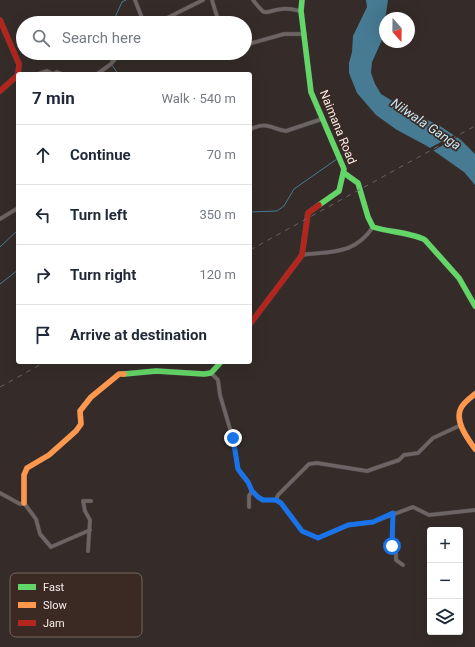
<!DOCTYPE html>
<html lang="en">
<head>
<meta charset="utf-8">
<style>
  body { margin:0; font-family:Roboto,sans-serif; background:#f2f2f3; color:#1f2937 }
  .controls { position:absolute; right:12px; bottom:12px; display:grid; overflow:hidden; border-radius:4px; box-shadow:0 4px 16px #0002 }
  .controls button { width:36px; height:36px; display:grid; place-items:center; padding:0; border:0; border-bottom:1px solid #e0e1e3; background:#fff; color:#1f2937; font:20px sans-serif }
  .compass { position:absolute; left:379px; top:12px; width:36px; height:36px; border-radius:50%; background:#fff; box-shadow:0 4px 16px #0002; rotate:160deg }
  .stop { position:absolute; width:12px; height:12px; margin:-9px; border:3px solid #1a73e8; border-radius:50%; background:#fff }
  .stop.end { background:#1a73e8; border-color:#fff; box-shadow:0 1px 4px #0008 }
  .list { margin:0; padding:0; list-style:none }
  h2 { display:flex; justify-content:space-between; align-items:center; height:52px; margin:0; padding:0 16px; font-size:17px }
  h2 small { font-size:13px; font-weight:400; color:#747a83 }
  .list li { display:grid; grid-template-columns:26px 1fr auto; gap:12px; align-items:center; box-sizing:border-box; height:60px; padding:0 16px; border-top:1px solid #e0e1e3 }
  .list b { display:block; font-size:15px; white-space:nowrap }
  .list em { font-size:13px; font-style:normal; color:#747a83 }
  .icon { flex:none; width:22px; height:22px; fill:none; stroke:currentColor; stroke-width:2; stroke-linecap:round; stroke-linejoin:round }
  .map { position:relative; flex:none; width:475px; height:647px; overflow:hidden }
  .search { position:absolute; background:#fff; box-shadow:0 4px 16px #0002; left:16px; top:16px; width:236px; height:44px; display:flex; align-items:center; gap:10px; box-sizing:border-box; padding:0 14px; border-radius:22px; color:#747a83; font-size:15px }
  .panel { position:absolute; background:#fff; box-shadow:0 4px 16px #0002; left:16px; top:72px; width:236px; height:292px; border-radius:4px }
  .map>svg:first-child { display:block }
</style>
</head>
<body>
<div class="map">
<svg width="475" height="647" viewBox="0 0 475 647">
  <rect width="100%" height="100%" fill="#352c29"/>
  <path fill="#467b93" d="M366,0H388L382,40L372,62L371,73L375,84L381,94L407,110L440,126L461,140L475,154V185L464,172L427,146L397,130L376,115L357,93L349,73V63L352,52L353,36L367,7Z"/>
  <path fill="#352c29" d="M456,134L459,136L431,152L428,149Z"/>
  <g fill="none" stroke-linecap="round" stroke-linejoin="round">
    <g stroke="#467b93" stroke-width="1">
      <path d="M115,23L116,15L122,2L126,0"/>
      <path d="M111,53V62"/>
      <path d="M112,65L118,74"/>
      <path d="M250,212L277,211L284,206L294,189L337,159"/>
      <path d="M0,247L18,230"/>
      <path d="M0,284L18,270"/>
    </g>
    <g stroke="#504845" stroke-width="4.5">
      <g id="street">
        <path d="M135,0L144,23"/>
        <path d="M212,0L219,23"/>
        <path d="M253,0C268,19 262,11 282,9C288,8 295,10 301,11"/>
        <path d="M157,23L203,0"/>
        <path d="M245,45L284,34H305"/>
        <path d="M38,74L47,71L53,74L57,72L62,74"/>
        <path d="M97,74L111,64L120,53"/>
        <path d="M251,129C267,121 272,129 286,131L322,119"/>
        <path d="M0,219L18,208"/>
        <path d="M302,255C332,251 354,255 373,227"/>
        <path d="M211,373L218,380L220,395L233,439L238,469L241,474L248,482L252,491L258,497L263,500H276L281,503L302,531L318,538L349,525L373,522L413,507L429,515L475,510"/>
        <path d="M0,493L20,504L24,503L36,519L40,534L51,547L90,530"/>
        <path d="M276,500L278,495L309,464L317,463L367,471L399,460L404,455L418,453L433,438L461,425"/>
        <path d="M249,507V496L252,491"/>
        <path d="M393,513L392,546L396,554V560L403,565"/>
        <path d="M88,551L90,520L85,511L83,501H91"/>
      </g>
    </g>
    <g stroke="#504845" stroke-width="6">
      <g id="fast">
        <path d="M302,0L301,11L311,92L344,169L339,191L319,205"/>
        <path d="M344,173L358,183L368,217L373,227C388,232 414,233 425,240L459,278L475,306"/>
        <path d="M124,374L156,371L204,374L211,373L221,362"/>
      </g>
    </g>
    <g stroke="#504845" stroke-width="6">
      <g id="slow">
        <path d="M475,394C470,398 464,402 461,408C454,421 468,439 475,449"/>
        <path d="M24,503V475L27,468L49,455L76,431L81,424L80,411L91,397L119,374H124"/>
      </g>
    </g>
    <g stroke="#504845" stroke-width="6">
      <g id="jam">
        <path d="M0,20L19,64L18,75L0,91"/>
        <path d="M250,324L302,255L308,213L319,205"/>
      </g>
    </g>
    <use href="#street" stroke="#6d6465" stroke-width="3.5"/>
    <use href="#fast" stroke="#63d668" stroke-width="5.5"/>
    <use href="#slow" stroke="#ff974d" stroke-width="5.5"/>
    <use href="#jam" stroke="#b3261e" stroke-width="5.5"/>
    <g stroke="#6a6261" stroke-width="1" stroke-dasharray="5 5" stroke-linecap="butt">
      <path d="M250,250L475,126"/>
      <path d="M0,387L45,362"/>
    </g>
  </g>
  <g fill="none" stroke-linecap="round" stroke-linejoin="round">
    <path stroke="#1a73e8" stroke-width="5" d="M233,438L238,469L248,482L252,491L258,497L263,500H276L281,503L302,531L318,538L348,525L373,522L393,513L392,546"/>
  </g>
  <g text-anchor="middle" dominant-baseline="central" stroke-width="3.5" stroke-linejoin="round" paint-order="stroke">
    <g font-size="12" fill="#f9ede9" stroke="#3b2a23">
      <text transform="translate(338 127) rotate(68)">Naimana Road</text>
    </g>
    <g font-size="13" font-style="italic" fill="#c7e9f9" stroke="#3b2a23">
      <text transform="translate(426 124) rotate(34)">Nilwala Ganga</text>
    </g>
  </g>
  <rect x="10" y="573" width="132" height="64" rx="6" fill="#3b2a23" stroke="#74645e" stroke-width="1"/>
  <rect x="18" y="584" width="18" height="6" fill="#63d668"/>
  <rect x="18" y="602" width="18" height="6" fill="#ff974d"/>
  <rect x="18" y="620" width="18" height="6" fill="#b3261e"/>
  <g font-size="11" fill="#f9ede9">
    <text x="43" y="591">Fast</text>
    <text x="43" y="609">Slow</text>
    <text x="43" y="627">Jam</text>
  </g>
</svg>
<div class="controls">
<button>+</button>
<button>−</button>
<button><svg class="icon" aria-label="layers" viewBox="0 0 24 24"><path d="M12 4l9 5-9 5-9-5zM3 14l9 5 9-5"/></svg></button>
</div>
<svg class="compass" viewBox="-18 -18 36 36"><path d="M0-13l5 13h-10z" fill="#e53935"/><path d="M0 13l5-13h-10z" fill="#747a83"/></svg>
<div class="stop" style="left:392px;top:546px"></div>
<div class="stop end" style="left:233px;top:438px"></div>
<div class="search"><svg class="icon" aria-label="search" viewBox="0 0 24 24"><circle cx="10" cy="10" r="6"/><path d="M15 15l6 6"/></svg>Search here</div>
<section class="panel">
<h2>7 min<small>Walk · 540 m</small></h2>
<ul class="list">
<li><svg class="icon" aria-label="ahead" viewBox="0 0 24 24"><path d="M12 20V5M6 11l6-6 6 6"/></svg><div><b>Continue</b></div><em>70 m</em></li>
<li><svg class="icon" aria-label="left" viewBox="0 0 24 24"><path d="M17 20v-9H6M10 6l-5 5 5 5"/></svg><div><b>Turn left</b></div><em>350 m</em></li>
<li><svg class="icon" aria-label="right" viewBox="0 0 24 24"><path d="M7 20v-9h11M14 6l5 5-5 5"/></svg><div><b>Turn right</b></div><em>120 m</em></li>
<li><svg class="icon" aria-label="arrive" viewBox="0 0 24 24"><path d="M6 21V4h12l-3 4 3 4H6"/></svg><div><b>Arrive at destination</b></div></li>
</ul>
</section>
</div>
</body>
</html>
